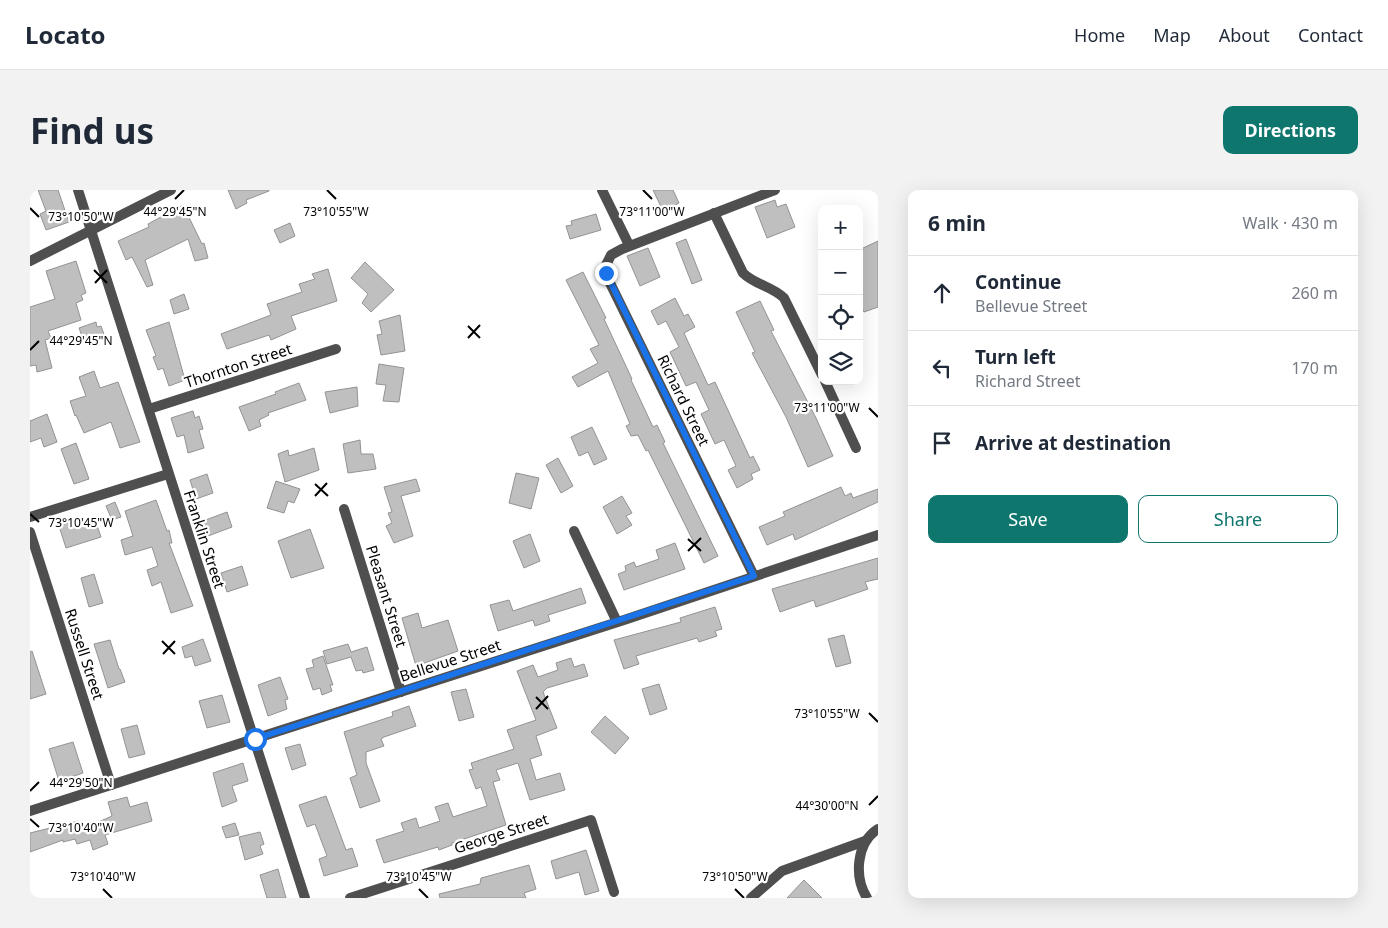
<!DOCTYPE html>
<html lang="en">
<head>
<meta charset="utf-8">
<style>
  body { margin:0; font-family:"Noto Sans",sans-serif; background:#f2f2f3; color:#1f2937 }
  .controls { position:absolute; right:15px; top:15px; display:grid; overflow:hidden; border-radius:10px; box-shadow:0 5px 20px #0002 }
  .controls button { width:45px; height:45px; display:grid; place-items:center; padding:0; border:0; border-bottom:1px solid #e0e1e3; background:#fff; color:#1f2937; font:25px sans-serif }
  .stop { position:absolute; width:15px; height:15px; margin:-11px; border:4px solid #1a73e8; border-radius:50%; background:#fff }
  .stop.end { background:#1a73e8; border-color:#fff; box-shadow:0 1px 5px #0008 }
  .list { margin:0; padding:0; list-style:none }
  h2 { display:flex; justify-content:space-between; align-items:center; height:65px; margin:0; padding:0 20px; font-size:21px }
  h2 small { font-size:16px; font-weight:400; color:#747a83 }
  .list li { display:grid; grid-template-columns:32px 1fr auto; gap:15px; align-items:center; box-sizing:border-box; height:75px; padding:0 20px; border-top:1px solid #e0e1e3 }
  .list b { display:block; font-size:19px; white-space:nowrap }
  .list p { margin:0; font-size:16px; white-space:nowrap; color:#747a83 }
  .list em { font-size:16px; font-style:normal; color:#747a83 }
  .actions { display:flex; gap:10px; padding:15px 20px }
  .actions a { flex:1; padding:11px 0; border:1px solid #0f766e; border-radius:10px; text-align:center; font-size:18px; color:#0f766e }
  .actions .main { background:#0f766e; color:#fff }
  .icon { flex:none; width:28px; height:28px; fill:none; stroke:currentColor; stroke-width:2; stroke-linecap:round; stroke-linejoin:round }
  .map { position:relative; flex:none; width:848px; height:708px; overflow:hidden; border-radius:10px }
  header { display:flex; align-items:center; gap:30px; box-sizing:border-box; height:70px; padding:0 25px; background:#fff; border-bottom:1px solid #e0e1e3 }
  header strong { font-size:24px }
  nav { display:flex; gap:28px; margin-inline-start:auto; font-size:18px }
  .intro { display:flex; align-items:center; justify-content:space-between; box-sizing:border-box; height:120px; padding:0 30px }
  h1 { margin:0; font-size:35px }
  .button { padding:12px 22px; border-radius:10px; background:#0f766e; color:#fff; font-size:18px; font-weight:700 }
  main { display:flex; gap:30px; padding:0 30px }
  aside { flex:1; background:#fff; border-radius:10px; box-shadow:0 5px 20px #0002 }
  .map>svg:first-child { display:block }
</style>
</head>
<body>
<header>
<strong>Locato</strong>
<nav><a>Home</a><a>Map</a><a>About</a><a>Contact</a></nav>
</header>
<div class="intro"><h1>Find us</h1><a class="button">Directions</a></div>
<main>
<div class="map">
<svg width="848" height="708" viewBox="0 0 848 708">
  <rect width="100%" height="100%" fill="#fff"/>
  <g fill="#bfbfbf" stroke="#939393">
    <path d="M8,0H28L39,32L16,40L10,24L16,21Z"/>
    <path d="M198,0H239V1L216,10L217,13L206,19Z"/>
    <path d="M623,0H643L649,13L633,21Z"/>
    <path d="M745,10L747,17L756,14L765,37L737,48L725,17Z"/>
    <path d="M153,15L172,54L174,53L178,68L165,71L158,49L115,70L123,95L117,97L102,67L96,70L88,51L119,37L118,34Z"/>
    <path d="M566,24L571,40L540,49L536,36L542,35L541,31Z"/>
    <path d="M260,33L265,46L250,53L244,40Z"/>
    <path d="M656,49L672,90L662,94L646,53Z"/>
    <path d="M848,51V117L834,122L829,111V60Z"/>
    <path d="M618,58L630,87L610,96L597,66Z"/>
    <path d="M46,71L56,103L51,105L53,110L46,113L51,130L18,141L21,148L15,150L22,178L7,182L6,175L0,176V117L25,109L16,81Z"/>
    <path d="M335,72L364,100L341,122L332,113L338,104L321,88Z"/>
    <path d="M298,79L307,111L261,126L266,139L241,150L239,145L197,159L191,144L241,125L237,114L272,102L269,94L285,89L282,84Z"/>
    <path d="M553,82L576,128L574,129L602,189L601,190L623,237L627,235L635,252L633,253L688,366L674,373L618,260L616,261L608,245L601,246L596,236L600,234L578,181L548,197L542,187L568,173L560,159L569,155L536,90Z"/>
    <path d="M154,104L159,119L144,124L140,110Z"/>
    <path d="M645,108L654,126L658,124L665,137L654,143L678,195L685,192L720,268L723,266L730,280L721,284L723,289L707,298L698,280L706,276L694,250L685,254L671,224L679,220L666,192L656,196L640,162L649,157L636,131L628,135L621,121Z"/>
    <path d="M730,111L744,140L741,141L786,228L803,266L778,277L756,227L722,163L725,162L706,122Z"/>
    <path d="M370,125L375,161L351,165L347,145L352,144L349,131Z"/>
    <path d="M66,132L67,137L71,136L75,147L55,154L49,138Z"/>
    <path d="M139,132L155,190L139,196L133,178L128,180L123,167L126,166L116,140Z"/>
    <path d="M349,174L374,178L369,212L353,211L356,195L346,194Z"/>
    <path d="M64,181L70,198L88,192L110,252L90,258L81,232L54,243L46,225L45,226L40,211L56,206L49,187Z"/>
    <path d="M269,193L276,210L238,223L239,225L229,230L231,236L219,241L209,217L246,204L245,202Z"/>
    <path d="M327,197L328,216L300,223L295,202Z"/>
    <path d="M163,221L165,228L169,226L173,239L169,240L174,258L158,263L154,245L147,247L141,228Z"/>
    <path d="M17,224L27,252L14,257L11,248L0,252V231Z"/>
    <path d="M562,237L577,269L564,275L558,262L549,266L541,247Z"/>
    <path d="M330,250L331,264H343L346,279L318,283L313,254Z"/>
    <path d="M46,253L59,289L44,294L31,259Z"/>
    <path d="M284,258L289,280L255,292L248,264L258,260L259,266Z"/>
    <path d="M528,268L543,296L531,303L516,275Z"/>
    <path d="M486,283L509,288L501,319L479,313Z"/>
    <path d="M177,284L183,303L166,309L160,290Z"/>
    <path d="M386,289L390,301L371,306L383,346L364,353L356,336L362,333L358,323L362,322L354,297Z"/>
    <path d="M246,291L270,299L264,313L258,311L254,323L237,318Z"/>
    <path d="M811,297L815,306L821,303L823,308L848,299V312L765,350L763,344L737,355L729,337L755,326L753,322Z"/>
    <path d="M592,306L602,323L596,326L602,335L587,344L573,317Z"/>
    <path d="M126,310L137,341L139,340L142,353H139L163,416L141,423L131,392L122,396L117,380L128,376L122,357L95,365L91,350L103,346L95,321Z"/>
    <path d="M85,312L91,327L82,330L76,316Z"/>
    <path d="M197,322L202,337L178,346L173,331Z"/>
    <path d="M65,330L71,347L36,358L29,336L43,331L44,336Z"/>
    <path d="M280,339L294,378L261,388L248,351Z"/>
    <path d="M500,344L510,371L494,378L483,351Z"/>
    <path d="M645,353L655,379L594,400L588,384L596,381L595,376L604,372L606,377L629,369L626,360Z"/>
    <path d="M848,368V389L835,392L838,399L786,417L784,410L750,422L742,399Z"/>
    <path d="M212,376L218,395L197,402L191,383Z"/>
    <path d="M64,384L73,413L59,417L51,388Z"/>
    <path d="M551,398L556,413L518,425L520,431L505,436L503,430L468,441L460,415L479,410L483,421Z"/>
    <path d="M685,417L692,439L685,441L687,446L669,452L667,448L606,466L609,474L594,479L584,450L651,432L650,428Z"/>
    <path d="M388,423L392,438L418,430L428,461L386,476L372,428Z"/>
    <path d="M814,445L821,473L806,477L798,449Z"/>
    <path d="M173,449L181,471L165,476L162,466L155,468L152,457Z"/>
    <path d="M80,450L89,479H90L95,492L78,498L64,454Z"/>
    <path d="M318,454L321,462L337,457L344,480L333,483L332,480L326,481L321,467L297,474L293,461Z"/>
    <path d="M2,461L16,504L0,509V462Z"/>
    <path d="M293,466L303,495H300L302,501L292,505L290,498L283,500L276,479L284,477L282,470Z"/>
    <path d="M541,468L544,477L554,474L558,486L517,498L513,502L527,538L506,546L512,565L500,569L506,590L530,583L535,600L500,610L488,573L466,580L470,590L463,592L476,635L422,653V655L409,660L408,657L354,673L346,650L374,641L371,633L386,628L389,638L410,631L405,617L418,613L423,627L457,616L451,597L446,599L439,580L443,579L441,573L484,559L477,540L506,530L487,481L503,475L508,487L528,480L526,473Z"/>
    <path d="M250,487L258,509L255,510L257,519L238,526L228,495Z"/>
    <path d="M629,494L637,519L620,525L612,499Z"/>
    <path d="M436,499L444,527L429,531L421,502Z"/>
    <path d="M192,505L200,532L177,538L169,511Z"/>
    <path d="M379,516L386,536L354,547L351,549L354,556L336,562V573L350,611L330,618L320,588L327,585L314,542L363,526L362,522Z"/>
    <path d="M575,526L599,548L585,564L561,542Z"/>
    <path d="M107,535L115,564L99,568L91,539Z"/>
    <path d="M43,552L53,583L29,591L19,559Z"/>
    <path d="M270,554L276,575L262,580L255,558Z"/>
    <path d="M213,573L218,591L202,596L207,611L192,617L183,583Z"/>
    <path d="M296,606L316,660L322,658L328,676L294,686L289,669L297,666L285,634L277,637L269,615Z"/>
    <path d="M97,607L100,617L117,612L122,631L75,645L78,654L63,660L60,650L47,654L45,649L33,652V650L0,662V643L48,631L50,640L82,626L78,612Z"/>
    <path d="M205,633L209,645L196,648L192,637Z"/>
    <path d="M230,642L234,654L230,656L233,664L215,670L209,647Z"/>
    <path d="M556,660L569,701L555,705L549,682L526,689L521,671Z"/>
    <path d="M499,675L506,699L494,703L496,708H410L409,704L450,694L451,688Z"/>
    <path d="M248,679L256,708H237L230,685Z"/>
    <path d="M774,690L792,708H757Z"/>
  </g>
  <g fill="none" stroke-linecap="round" stroke-linejoin="round">
    <g stroke="#4f4f4f" stroke-width="10">
      <path d="M48,0L275,708"/>
      <path d="M572,0L599,55"/>
      <path d="M684,23L713,83C725,95 742,96 754,108L792,185"/>
      <path d="M795,191L826,258"/>
      <path d="M119,219L306,159"/>
      <path d="M314,319L371,502"/>
      <path d="M0,327L138,284"/>
      <path d="M544,341L587,432"/>
      <path d="M0,342L81,595"/>
      <path d="M724,386L579,91L576,75L581,65L592,59L745,0"/>
      <path d="M0,621L594,430L848,345"/>
      <path d="M320,708L561,630L584,702"/>
      <path d="M721,708L752,681L835,651"/>
      <path d="M837,708C824,687 826,653 848,639"/>
    </g>
    <path stroke="#4f4f4f" stroke-width="10" d="M0,71L141,0"/>
  </g>
  <g fill="none" stroke-linecap="round" stroke-linejoin="round">
    <path stroke="#1a73e8" stroke-width="6" d="M225,549L724,386L576,83"/>
  </g>
  <path fill="none" stroke="#000" stroke-width="2" d="M297,0L306,9M613,0L622,9M145,9L154,0M0,18L9,27M64,80L77,93M65,93L77,80M438,136L450,148M438,148L450,135M0,160L9,151M839,218L848,227M285,294L298,306M285,306L297,293M0,324L9,332M658,349L671,361M658,361L671,348M132,451L145,464M133,464L145,451M506,507L518,519M506,519L518,506M839,523L848,532M0,601L9,592M839,615L848,606M0,629L9,637M73,699L82,708M389,699L398,708M705,699L714,708"/>
  <g text-anchor="middle" dominant-baseline="central" stroke-width="4.5" stroke-linejoin="round" paint-order="stroke">
    <g font-size="15" fill="#000" stroke="#fff">
      <text transform="translate(208 175) rotate(-18)">Thornton Street</text>
      <text transform="translate(654 210) rotate(64)">Richard Street</text>
      <text transform="translate(175 349) rotate(72)">Franklin Street</text>
      <text transform="translate(357 406) rotate(73)">Pleasant Street</text>
      <text transform="translate(55 464) rotate(72)">Russell Street</text>
      <text transform="translate(420 470) rotate(-18)">Bellevue Street</text>
      <text transform="translate(471 643) rotate(-18)">George Street</text>
    </g>
  </g>
  <g font-size="12" text-anchor="middle" fill="#000" stroke="#fff" stroke-width="4.5" stroke-linejoin="round" paint-order="stroke">
    <text x="306" y="26">73°10'55"W</text>
    <text x="622" y="26">73°11'00"W</text>
    <text x="145" y="26">44°29'45"N</text>
    <text x="51" y="31">73°10'50"W</text>
    <text x="51" y="155">44°29'45"N</text>
    <text x="797" y="222">73°11'00"W</text>
    <text x="51" y="337">73°10'45"W</text>
    <text x="797" y="528">73°10'55"W</text>
    <text x="51" y="597">44°29'50"N</text>
    <text x="797" y="620">44°30'00"N</text>
    <text x="51" y="642">73°10'40"W</text>
    <text x="73" y="691">73°10'40"W</text>
    <text x="389" y="691">73°10'45"W</text>
    <text x="705" y="691">73°10'50"W</text>
  </g>
</svg>
<div class="controls">
<button>+</button>
<button>−</button>
<button><svg class="icon" aria-label="locate" viewBox="0 0 24 24"><circle cx="12" cy="12" r="6"/><path d="M12 2v4M12 18v4M2 12h4M18 12h4"/></svg></button>
<button><svg class="icon" aria-label="layers" viewBox="0 0 24 24"><path d="M12 4l9 5-9 5-9-5zM3 14l9 5 9-5"/></svg></button>
</div>
<div class="stop" style="left:225px;top:549px"></div>
<div class="stop end" style="left:576px;top:83px"></div>
</div>
<aside>
<h2>6 min<small>Walk · 430 m</small></h2>
<ul class="list">
<li><svg class="icon" aria-label="ahead" viewBox="0 0 24 24"><path d="M12 20V5M6 11l6-6 6 6"/></svg><div><b>Continue</b><p>Bellevue Street</p></div><em>260 m</em></li>
<li><svg class="icon" aria-label="left" viewBox="0 0 24 24"><path d="M17 20v-9H6M10 6l-5 5 5 5"/></svg><div><b>Turn left</b><p>Richard Street</p></div><em>170 m</em></li>
<li><svg class="icon" aria-label="arrive" viewBox="0 0 24 24"><path d="M6 21V4h12l-3 4 3 4H6"/></svg><div><b>Arrive at destination</b></div></li>
</ul>
<div class="actions"><a class="main">Save</a><a>Share</a></div>
</aside>
</main>
</body>
</html>
